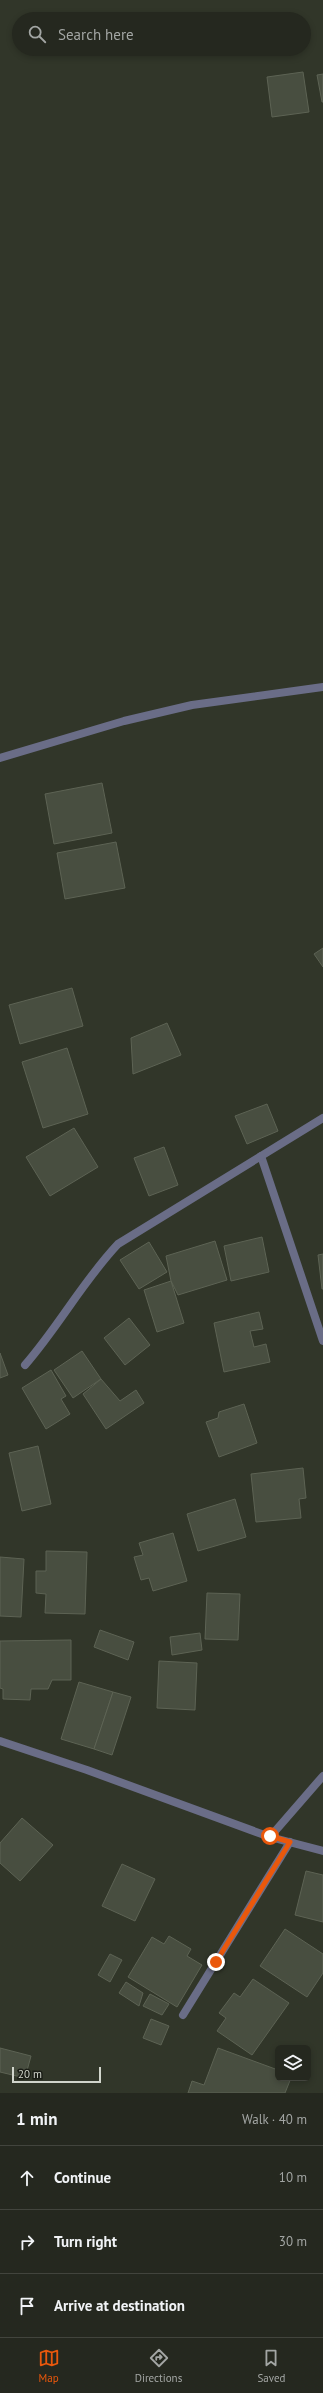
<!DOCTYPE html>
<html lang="en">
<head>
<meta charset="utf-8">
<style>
  body { margin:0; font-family:"PT Sans",sans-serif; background:#2d3028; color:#f1f3f6 }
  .controls { position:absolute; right:12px; bottom:12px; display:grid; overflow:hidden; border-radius:6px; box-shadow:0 2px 6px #0003 }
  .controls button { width:36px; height:36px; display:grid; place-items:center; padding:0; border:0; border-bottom:1px solid #42443d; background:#25281f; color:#f1f3f6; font:20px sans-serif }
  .scale { position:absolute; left:12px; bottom:10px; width:89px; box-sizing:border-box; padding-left:4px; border:2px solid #d1d5cc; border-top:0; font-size:11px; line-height:14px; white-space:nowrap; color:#d1d5cc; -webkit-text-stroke:3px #1a1d16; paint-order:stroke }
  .stop { position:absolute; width:12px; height:12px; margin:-9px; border:3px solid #ea580c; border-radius:50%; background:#fff }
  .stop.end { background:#ea580c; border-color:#fff; box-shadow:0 1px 4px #0008 }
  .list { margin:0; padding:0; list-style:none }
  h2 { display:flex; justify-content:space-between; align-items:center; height:52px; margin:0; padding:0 16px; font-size:17px }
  h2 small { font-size:13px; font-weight:400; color:#a3a6a4 }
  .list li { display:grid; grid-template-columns:26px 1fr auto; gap:12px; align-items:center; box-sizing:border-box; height:64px; padding:0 16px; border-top:1px solid #42443d }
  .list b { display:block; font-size:15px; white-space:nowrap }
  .list em { font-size:13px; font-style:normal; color:#a3a6a4 }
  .icon { flex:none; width:22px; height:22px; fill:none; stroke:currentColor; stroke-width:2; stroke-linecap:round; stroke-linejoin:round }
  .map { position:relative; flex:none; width:323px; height:2093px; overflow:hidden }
  .search { position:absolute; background:#25281f; box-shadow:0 2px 6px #0003; left:12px; right:12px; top:12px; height:44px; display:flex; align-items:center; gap:10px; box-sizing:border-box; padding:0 14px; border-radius:22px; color:#a3a6a4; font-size:15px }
  .sheet { height:244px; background:#25281f }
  nav { display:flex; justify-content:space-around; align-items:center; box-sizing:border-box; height:56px; border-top:1px solid #42443d; background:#25281f; font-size:11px; color:#a3a6a4 }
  nav a { display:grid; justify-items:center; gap:2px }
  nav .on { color:#ea580c }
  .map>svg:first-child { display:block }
</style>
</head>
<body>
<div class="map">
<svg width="323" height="2093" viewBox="0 0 323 2093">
  <rect width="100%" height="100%" fill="#313629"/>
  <g fill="#484e40" stroke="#5d6354">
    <path d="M303,72L309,112L272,117L267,77Z"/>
    <path d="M323,74V102H322L317,75Z"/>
    <path d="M102,783L112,833L54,844L45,794Z"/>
    <path d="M116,842L125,888L65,899L57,853Z"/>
    <path d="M323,948V967L314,954Z"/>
    <path d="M72,988L83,1026L20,1044L9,1005Z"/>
    <path d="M167,1023L181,1055L133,1074L131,1038Z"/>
    <path d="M67,1048L88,1114L43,1128L22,1062Z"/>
    <path d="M267,1104L278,1131L247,1144L235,1116Z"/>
    <path d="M74,1128L98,1167L50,1196L26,1157Z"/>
    <path d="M164,1147L178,1185L149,1196L134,1158Z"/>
    <path d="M262,1237L269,1272L231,1281L224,1246Z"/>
    <path d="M215,1241L227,1280L178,1295L171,1281L166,1256Z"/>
    <path d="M149,1242L167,1272L139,1289L120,1260Z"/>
    <path d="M323,1254V1289H322L318,1255Z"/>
    <path d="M171,1281L184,1323L157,1332L144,1290Z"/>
    <path d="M259,1312L263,1329L250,1331L254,1347L266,1344L270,1362L224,1372L214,1323Z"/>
    <path d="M129,1318L150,1345L125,1365L104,1338Z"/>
    <path d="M82,1351L101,1379L73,1398L54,1370Z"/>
    <path d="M0,1353L8,1375L0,1378Z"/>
    <path d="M51,1370L66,1396L61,1399L70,1414L46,1429L22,1388Z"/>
    <path d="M101,1379L120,1401L136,1390L144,1403L106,1429L83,1394Z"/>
    <path d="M244,1404L257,1443L219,1457L206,1422L218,1418L219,1412Z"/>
    <path d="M38,1446L51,1504L22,1511L9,1453Z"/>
    <path d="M303,1468L306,1498L299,1499L301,1518L256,1522L251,1474Z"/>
    <path d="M235,1499L246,1537L198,1551L187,1514Z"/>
    <path d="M173,1533L187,1581L153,1591L149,1578L141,1580L134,1557L143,1555L139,1543Z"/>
    <path d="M46,1551L87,1552L85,1614L45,1613L46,1594L36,1593V1571H46Z"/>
    <path d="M0,1557L24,1559L21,1617L0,1616Z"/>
    <path d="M207,1593L240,1594L238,1640L205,1639Z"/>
    <path d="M100,1630L134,1642L128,1660L94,1647Z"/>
    <path d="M200,1633L202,1650L172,1655L170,1637Z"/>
    <path d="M71,1640V1680H52L48,1689H31L30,1700L3,1699V1689L0,1688V1641Z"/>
    <path d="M159,1661L197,1663L195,1710L157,1708Z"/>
    <path d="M79,1682L113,1692L94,1749L61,1739Z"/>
    <path d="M113,1692L131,1697L112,1755L94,1749Z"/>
    <path d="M22,1818L53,1845L20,1881L0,1863V1843Z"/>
    <path d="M122,1864L155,1879L135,1921L102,1906Z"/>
    <path d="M306,1871L323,1875V1922L295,1915Z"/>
    <path d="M285,1929L323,1954V1973L307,1997L260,1966Z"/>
    <path d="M169,1936L191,1949L187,1956L202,1965L177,2007L128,1977L152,1937L164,1944Z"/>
    <path d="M110,1954L122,1960L110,1982L98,1975Z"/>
    <path d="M253,1979L289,2003L252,2055L217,2031L226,2018L219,2013L234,1993L240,1997Z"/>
    <path d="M126,1982L143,1993L139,2006L119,1993Z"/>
    <path d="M150,1994L169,2004L162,2015L143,2006Z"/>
    <path d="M151,2019L169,2026L161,2045L143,2038Z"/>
    <path d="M0,2048L31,2056L25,2078L0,2072Z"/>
    <path d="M218,2048L278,2070V2078H291L285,2093H188L192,2081L204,2085Z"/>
  </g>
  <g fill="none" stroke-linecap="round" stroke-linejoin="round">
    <g stroke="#6a6d87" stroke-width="8">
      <path d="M0,758L124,721L192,705L323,687"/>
      <path d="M261,1156L323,1341"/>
      <path d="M25,1365C59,1326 83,1281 118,1244L323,1118"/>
      <path d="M0,1741L87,1770L270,1837L323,1851"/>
      <path d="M270,1837L323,1776"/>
      <path d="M183,2015L290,1842"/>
    </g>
  </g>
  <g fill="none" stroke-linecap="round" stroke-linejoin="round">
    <path stroke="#ea580c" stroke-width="5" d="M216,1962L290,1842L270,1836"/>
  </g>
</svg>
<div class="controls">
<button><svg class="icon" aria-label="layers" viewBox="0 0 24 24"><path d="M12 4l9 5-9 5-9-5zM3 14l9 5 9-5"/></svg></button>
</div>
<div class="scale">20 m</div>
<div class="stop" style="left:270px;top:1836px"></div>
<div class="stop end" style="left:216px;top:1962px"></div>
<div class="search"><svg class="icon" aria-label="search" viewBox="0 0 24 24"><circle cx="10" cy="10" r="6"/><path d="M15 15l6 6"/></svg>Search here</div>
</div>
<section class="sheet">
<h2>1 min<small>Walk · 40 m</small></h2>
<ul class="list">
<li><svg class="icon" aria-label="ahead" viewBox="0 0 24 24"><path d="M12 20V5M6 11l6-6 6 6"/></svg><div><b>Continue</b></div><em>10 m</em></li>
<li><svg class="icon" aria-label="right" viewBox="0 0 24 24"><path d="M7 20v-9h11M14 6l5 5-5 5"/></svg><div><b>Turn right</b></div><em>30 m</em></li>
<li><svg class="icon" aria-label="arrive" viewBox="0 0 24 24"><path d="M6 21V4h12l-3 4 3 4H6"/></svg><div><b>Arrive at destination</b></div></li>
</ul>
</section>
<nav>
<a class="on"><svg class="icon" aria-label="map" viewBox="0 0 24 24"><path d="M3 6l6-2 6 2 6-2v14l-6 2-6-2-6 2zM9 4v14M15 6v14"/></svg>Map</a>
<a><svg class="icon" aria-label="directions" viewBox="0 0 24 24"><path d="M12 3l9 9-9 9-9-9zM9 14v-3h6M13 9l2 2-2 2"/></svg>Directions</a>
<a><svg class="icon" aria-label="saved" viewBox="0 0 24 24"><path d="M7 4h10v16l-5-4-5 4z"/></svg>Saved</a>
</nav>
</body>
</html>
